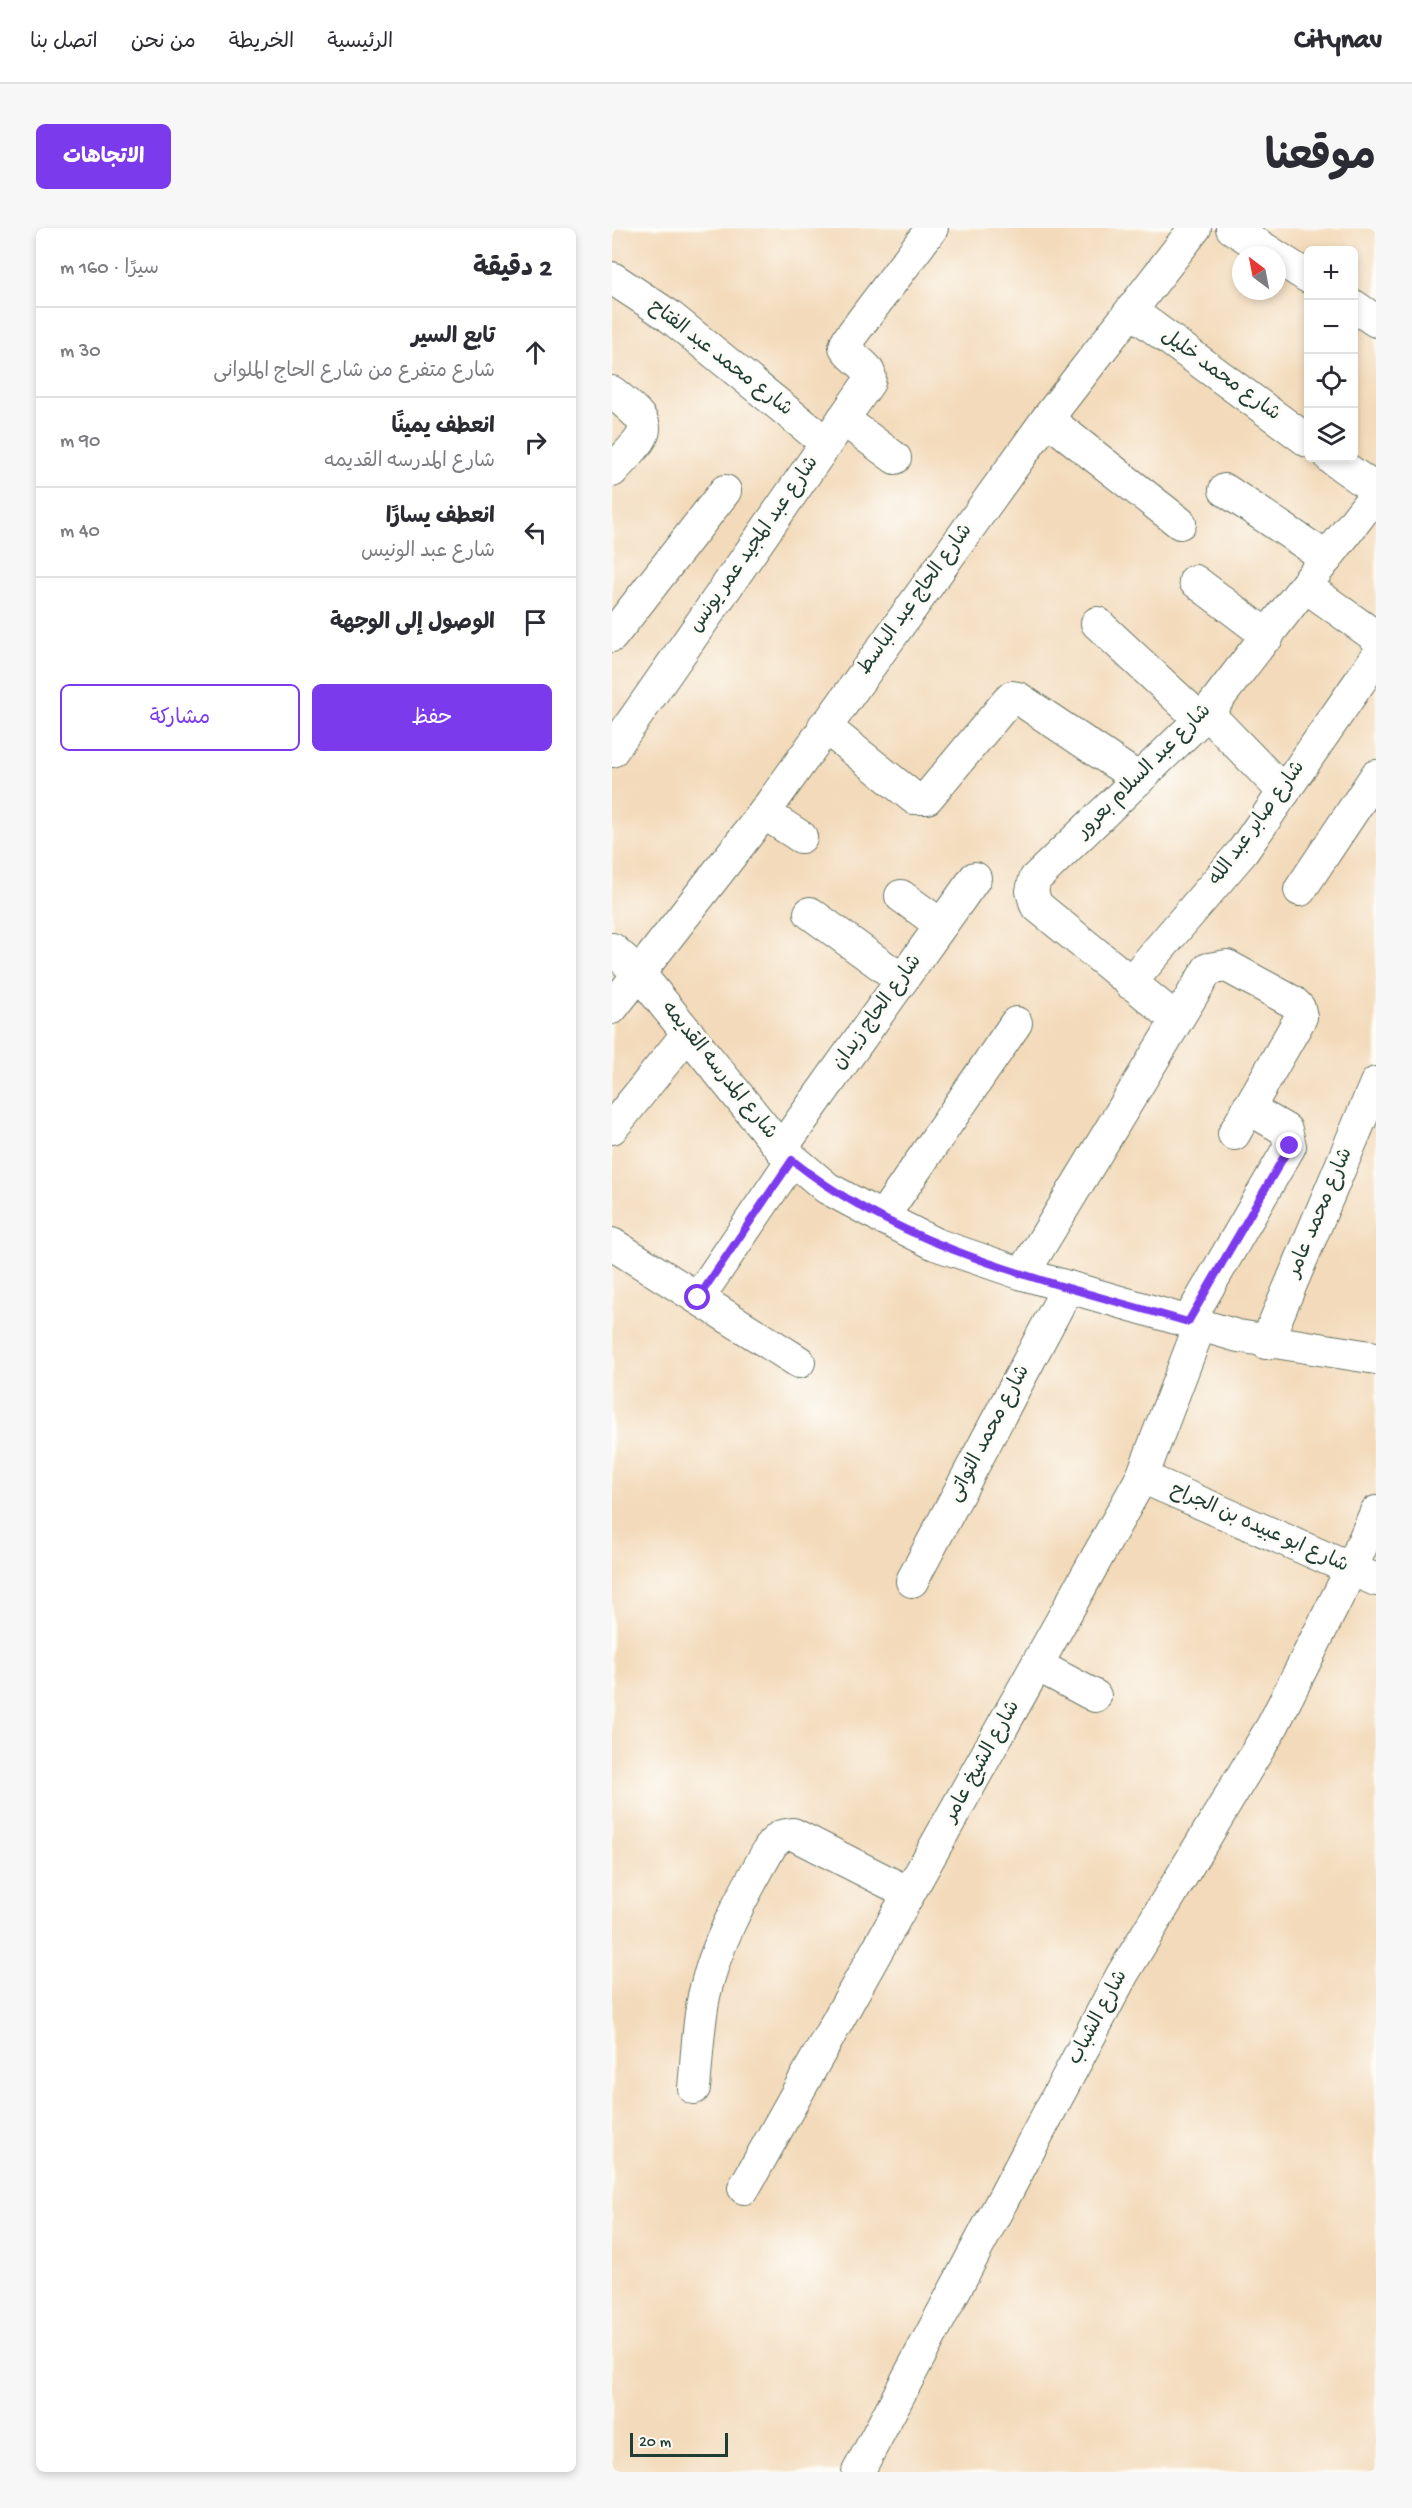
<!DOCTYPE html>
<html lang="ar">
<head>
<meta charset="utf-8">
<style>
  body { margin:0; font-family:"Gochi Hand","Playpen Sans Arabic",sans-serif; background:#f7f7f7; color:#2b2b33; direction:rtl }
  .controls { position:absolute; right:18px; top:18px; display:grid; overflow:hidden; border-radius:9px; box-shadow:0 3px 9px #0003 }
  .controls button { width:54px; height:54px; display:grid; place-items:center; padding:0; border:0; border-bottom:2px solid #e1e1e2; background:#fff; color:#2b2b33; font:30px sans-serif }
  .compass { position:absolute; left:620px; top:18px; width:54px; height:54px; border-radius:50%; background:#fff; box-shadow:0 3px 9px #0003; rotate:328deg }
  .scale { position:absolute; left:18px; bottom:15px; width:98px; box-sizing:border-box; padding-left:6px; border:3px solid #1f3d34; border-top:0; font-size:16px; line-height:21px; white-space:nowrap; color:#1f3d34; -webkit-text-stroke:4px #fdfcf7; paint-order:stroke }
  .stop { position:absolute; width:18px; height:18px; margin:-14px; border:4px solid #7c3aed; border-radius:50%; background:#fff }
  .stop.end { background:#7c3aed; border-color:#fff; box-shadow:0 2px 6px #0008 }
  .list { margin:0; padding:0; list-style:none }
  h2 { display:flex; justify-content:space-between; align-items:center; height:78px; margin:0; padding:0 24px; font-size:26px }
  h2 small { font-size:20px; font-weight:400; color:#7c7c81 }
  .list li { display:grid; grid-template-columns:39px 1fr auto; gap:18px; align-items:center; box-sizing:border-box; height:90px; padding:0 24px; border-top:2px solid #e1e1e2 }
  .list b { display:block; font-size:22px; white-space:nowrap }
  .list p { margin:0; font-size:20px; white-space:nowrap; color:#7c7c81 }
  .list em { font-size:20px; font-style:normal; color:#7c7c81 }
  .actions { display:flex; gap:12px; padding:18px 24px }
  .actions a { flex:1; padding:14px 0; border:2px solid #7c3aed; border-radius:9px; text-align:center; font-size:21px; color:#7c3aed }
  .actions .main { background:#7c3aed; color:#fff }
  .icon { flex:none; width:33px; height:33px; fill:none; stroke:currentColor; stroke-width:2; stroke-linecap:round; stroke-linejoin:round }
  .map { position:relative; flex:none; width:764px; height:2244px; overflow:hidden; direction:ltr; border-radius:9px }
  header { display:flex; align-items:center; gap:36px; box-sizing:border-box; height:84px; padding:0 30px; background:#fff; border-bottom:2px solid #e1e1e2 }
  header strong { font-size:28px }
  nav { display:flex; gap:33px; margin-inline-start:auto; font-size:21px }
  .intro { display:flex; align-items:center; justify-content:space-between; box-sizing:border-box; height:144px; padding:0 36px }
  h1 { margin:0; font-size:42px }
  .button { padding:15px 27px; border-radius:9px; background:#7c3aed; color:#fff; font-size:21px; font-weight:700 }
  main { display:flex; gap:36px; padding:0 36px }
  aside { flex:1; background:#fff; border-radius:9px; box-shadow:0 3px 9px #0003 }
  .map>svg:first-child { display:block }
</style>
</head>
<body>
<header>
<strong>Citynav</strong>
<nav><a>الرئيسية</a><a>الخريطة</a><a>من نحن</a><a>اتصل بنا</a></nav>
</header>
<div class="intro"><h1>موقعنا</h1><a class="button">الاتجاهات</a></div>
<main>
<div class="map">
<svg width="764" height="2244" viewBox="0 0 764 2244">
  <rect width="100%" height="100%" fill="#fdfcf7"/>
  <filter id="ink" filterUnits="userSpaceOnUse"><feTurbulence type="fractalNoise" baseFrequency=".0167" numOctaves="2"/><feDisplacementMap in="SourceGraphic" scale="12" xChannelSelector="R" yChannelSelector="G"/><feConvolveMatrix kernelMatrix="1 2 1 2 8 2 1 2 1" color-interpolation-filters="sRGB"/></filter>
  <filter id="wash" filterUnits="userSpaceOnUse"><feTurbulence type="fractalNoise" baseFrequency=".008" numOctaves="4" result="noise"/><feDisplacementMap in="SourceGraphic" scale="24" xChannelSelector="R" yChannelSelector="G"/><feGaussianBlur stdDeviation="1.35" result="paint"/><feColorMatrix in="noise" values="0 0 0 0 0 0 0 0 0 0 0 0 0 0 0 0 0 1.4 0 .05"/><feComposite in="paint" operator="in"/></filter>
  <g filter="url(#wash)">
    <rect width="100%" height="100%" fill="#f3daba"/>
  </g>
  <g filter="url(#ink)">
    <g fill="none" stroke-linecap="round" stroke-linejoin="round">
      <g stroke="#697463" stroke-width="34">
        <g id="street">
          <path d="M620,0L662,27"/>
          <path d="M665,29L696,49"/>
          <path d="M0,50L56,87L214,215"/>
          <path d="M742,78L764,93"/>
          <path d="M519,83L696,213"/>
          <path d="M0,164C48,202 37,202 0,243"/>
          <path d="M231,191L283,230"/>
          <path d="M435,191L568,295"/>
          <path d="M719,230L764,262"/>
          <path d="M613,262L715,330"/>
          <path d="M583,353L656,408"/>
          <path d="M693,358L764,409"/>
          <path d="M485,395L588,491"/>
          <path d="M0,408L113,263"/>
          <path d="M595,485L672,564"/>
          <path d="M212,498L302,570H315L395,474L400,469L406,470L527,551"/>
          <path d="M0,523L257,154C262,138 240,132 233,119L235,113L320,0"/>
          <path d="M152,585L189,609"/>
          <path d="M688,662L764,548"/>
          <path d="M289,668L329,697"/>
          <path d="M198,685L290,752"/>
          <path d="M0,721L27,745L169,921L215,960L254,981L323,1016L411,1046L626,1108L764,1130"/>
          <path d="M518,755L631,623L764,430"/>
          <path d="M0,780L152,585L435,191L583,0"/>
          <path d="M565,792L424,677L420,663L423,651L595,485L764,266"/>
          <path d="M0,900L76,805"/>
          <path d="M169,921L363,650"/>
          <path d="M270,990L404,795"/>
          <path d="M0,1016L187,1134"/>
          <path d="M411,1046L596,741L615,738L681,774L687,780L689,789L622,906"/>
          <path d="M86,1070L180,932"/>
          <path d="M576,1094L678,918L674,902L636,880"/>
          <path d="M654,1115L764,855"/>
          <path d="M530,1249L764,1352"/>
          <path d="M300,1353L456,1059"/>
          <path d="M425,1437L483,1468"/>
          <path d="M82,1860C85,1830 86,1797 92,1768C104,1713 133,1664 160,1616L169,1608L181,1606L297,1665"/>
          <path d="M132,1960L530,1249L588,1097"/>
          <path d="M246,2244L510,1747L661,1497L739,1342L764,1284"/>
        </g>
      </g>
      <use href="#street" stroke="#fff" stroke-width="32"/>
    </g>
  </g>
  <g fill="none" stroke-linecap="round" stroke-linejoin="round" filter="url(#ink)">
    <path stroke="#7c3aed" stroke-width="8" d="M86,1070L180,932C293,1023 439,1054 576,1094L678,918"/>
  </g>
  <g text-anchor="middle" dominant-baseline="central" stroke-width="6" stroke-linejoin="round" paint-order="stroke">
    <g font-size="20" fill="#1f3d34" stroke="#fdfcf7">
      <text transform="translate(108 131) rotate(38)">شارع محمد عبد الفتاح</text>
      <text transform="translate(608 148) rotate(36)">شارع محمد خليل</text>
      <text transform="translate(143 317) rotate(-55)">شارع عبد المجيد عمر يونس</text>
      <text transform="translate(304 372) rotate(-54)">شارع الحاج عبد الباسط</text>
      <text transform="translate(533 544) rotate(-45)">شارع عبد السلام بعرور</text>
      <text transform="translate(646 596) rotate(-54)">شارع صابر عبد الله</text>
      <text transform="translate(266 785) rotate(-54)">شارع الحاج زيدان</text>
      <text transform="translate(106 843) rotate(51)">شارع المدرسه القديمه</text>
      <text transform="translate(709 985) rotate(-67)">شارع محمد عامر</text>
      <text transform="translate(378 1206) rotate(-62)">شارع محمد التواتى</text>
      <text transform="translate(647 1301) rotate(24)">شارع ابو عبيده بن الجراح</text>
      <text transform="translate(371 1534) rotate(-61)">شارع الشيخ عامر</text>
      <text transform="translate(487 1790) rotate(-62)">شارع الشباب</text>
    </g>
  </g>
</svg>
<div class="controls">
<button>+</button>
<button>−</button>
<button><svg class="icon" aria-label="locate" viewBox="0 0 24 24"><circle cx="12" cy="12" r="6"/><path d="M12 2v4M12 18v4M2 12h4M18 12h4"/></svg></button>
<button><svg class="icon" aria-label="layers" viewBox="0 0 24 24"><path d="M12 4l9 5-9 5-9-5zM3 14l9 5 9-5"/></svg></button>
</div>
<svg class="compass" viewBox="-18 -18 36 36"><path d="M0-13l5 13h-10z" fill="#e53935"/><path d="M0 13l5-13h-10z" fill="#7c7c81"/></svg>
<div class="scale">20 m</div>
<div class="stop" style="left:86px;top:1070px"></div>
<div class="stop end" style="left:678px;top:918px"></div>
</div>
<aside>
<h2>2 دقيقة<small>سيرًا · 160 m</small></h2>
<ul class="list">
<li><svg class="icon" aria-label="ahead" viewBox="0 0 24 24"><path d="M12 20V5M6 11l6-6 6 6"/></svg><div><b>تابع السير</b><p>شارع متفرع من شارع الحاج الملوانى</p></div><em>30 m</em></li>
<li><svg class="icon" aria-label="right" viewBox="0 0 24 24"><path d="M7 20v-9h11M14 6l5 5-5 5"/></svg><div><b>انعطف يمينًا</b><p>شارع المدرسه القديمه</p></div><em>90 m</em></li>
<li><svg class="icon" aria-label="left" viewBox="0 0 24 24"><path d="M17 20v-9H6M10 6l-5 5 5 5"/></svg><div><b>انعطف يسارًا</b><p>شارع عبد الونيس</p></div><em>40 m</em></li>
<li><svg class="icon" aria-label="arrive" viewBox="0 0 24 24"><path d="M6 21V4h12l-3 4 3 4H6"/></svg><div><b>الوصول إلى الوجهة</b></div></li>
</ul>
<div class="actions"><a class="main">حفظ</a><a>مشاركة</a></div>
</aside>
</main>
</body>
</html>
